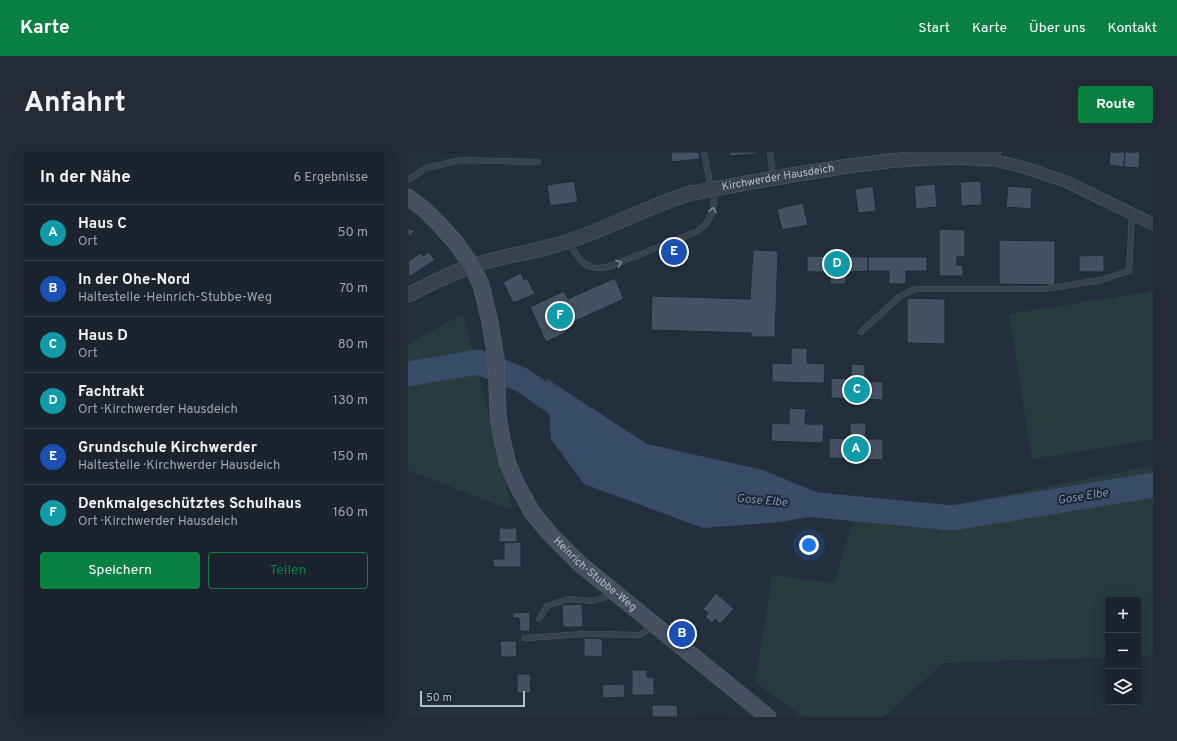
<!DOCTYPE html>
<html lang="de">
<head>
<meta charset="utf-8">
<style>
  body { margin:0; font-family:Overpass,sans-serif; background:#242b36; color:#f1f3f6 }
  .controls { position:absolute; right:12px; bottom:12px; display:grid; overflow:hidden; border-radius:4px; box-shadow:0 4px 16px #0002 }
  .controls button { width:36px; height:36px; display:grid; place-items:center; padding:0; border:0; border-bottom:1px solid #39404a; background:#1b232e; color:#f1f3f6; font:20px sans-serif }
  .scale { position:absolute; left:12px; bottom:10px; width:105px; box-sizing:border-box; padding-left:4px; border:2px solid #b4bcc9; border-top:0; font-size:11px; line-height:14px; white-space:nowrap; color:#b4bcc9; -webkit-text-stroke:3px #1d2633; paint-order:stroke }
  .you { position:absolute; left:401px; top:393px; width:14px; height:14px; margin:-10px; border:3px solid #fff; border-radius:50%; background:#1a73e8; box-shadow:0 0 0 6px #1a73e833 }
  .badge { display:grid; place-items:center; width:26px; height:26px; border-radius:50%; background:#0b8043; color:#fff; font-size:13px; font-weight:700 }
  .pin { position:absolute; translate:-50% -50%; border:2px solid #fff; box-shadow:0 1px 4px #0006 }
  .list { margin:0; padding:0; list-style:none }
  h2 { display:flex; justify-content:space-between; align-items:center; height:52px; margin:0; padding:0 16px; font-size:17px }
  h2 small { font-size:13px; font-weight:400; color:#a0a4aa }
  .list li { display:grid; grid-template-columns:26px 1fr auto; gap:12px; align-items:center; box-sizing:border-box; height:56px; padding:0 16px; border-top:1px solid #39404a }
  .list b { display:block; font-size:15px; white-space:nowrap }
  .list p { margin:0; font-size:13px; white-space:nowrap; color:#a0a4aa }
  .list em { font-size:13px; font-style:normal; color:#a0a4aa }
  .actions { display:flex; gap:8px; padding:12px 16px }
  .actions a { flex:1; padding:9px 0; border:1px solid #0b8043; border-radius:4px; text-align:center; font-size:14px; color:#0b8043 }
  .actions .main { background:#0b8043; color:#fff }
  .icon { flex:none; width:22px; height:22px; fill:none; stroke:currentColor; stroke-width:2; stroke-linecap:round; stroke-linejoin:round }
  .map { position:relative; flex:none; width:745px; height:565px; overflow:hidden; border-radius:4px }
  header { display:flex; align-items:center; gap:24px; box-sizing:border-box; height:56px; padding:0 20px; background:#0b8043; color:#fff }
  header strong { font-size:19px }
  nav { display:flex; gap:22px; margin-inline-start:auto; font-size:14px }
  .intro { display:flex; align-items:center; justify-content:space-between; box-sizing:border-box; height:96px; padding:0 24px }
  h1 { margin:0; font-size:28px }
  .button { padding:10px 18px; border-radius:4px; background:#0b8043; color:#fff; font-size:14px; font-weight:700 }
  main { display:flex; gap:24px; padding:0 24px }
  aside { flex:1; background:#1b232e; border-radius:4px; box-shadow:0 4px 16px #0002 }
  .map>svg:first-child { display:block }
</style>
</head>
<body>
<header>
<strong>Karte</strong>
<nav><a>Start</a><a>Karte</a><a>Über uns</a><a>Kontakt</a></nav>
</header>
<div class="intro"><h1>Anfahrt</h1><a class="button">Route</a></div>
<main>
<aside>
<h2>In der Nähe<small>6 Ergebnisse</small></h2>
<ul class="list">
<li><span class="badge" style="background:#0f9aa8">A</span><div><b>Haus C</b><p>Ort</p></div><em>50 m</em></li>
<li><span class="badge" style="background:#1a4fb4">B</span><div><b>In der Ohe-Nord</b><p>Haltestelle · Heinrich-Stubbe-Weg</p></div><em>70 m</em></li>
<li><span class="badge" style="background:#0f9aa8">C</span><div><b>Haus D</b><p>Ort</p></div><em>80 m</em></li>
<li><span class="badge" style="background:#0f9aa8">D</span><div><b>Fachtrakt</b><p>Ort · Kirchwerder Hausdeich</p></div><em>130 m</em></li>
<li><span class="badge" style="background:#1a4fb4">E</span><div><b>Grundschule Kirchwerder</b><p>Haltestelle · Kirchwerder Hausdeich</p></div><em>150 m</em></li>
<li><span class="badge" style="background:#0f9aa8">F</span><div><b>Denkmalgeschütztes Schulhaus</b><p>Ort · Kirchwerder Hausdeich</p></div><em>160 m</em></li>
</ul>
<div class="actions"><a class="main">Speichern</a><a>Teilen</a></div>
</aside>
<div class="map">
<svg width="745" height="565" viewBox="0 0 745 565">
  <rect width="100%" height="100%" fill="#242f3e"/>
  <g fill="#263c3f">
    <path d="M745,139V287L624,307L601,162Z"/>
    <path d="M55,162L105,359L0,318V192Z"/>
    <path d="M745,314V503L730,504V448H700V505L535,511L476,565H395L347,530L364,423L426,431L450,351L529,354L555,351Z"/>
  </g>
  <path fill="#394c67" d="M139,227L239,292L355,318L420,345L423,361L372,370L295,376L176,332L143,287Z"/>
  <g fill="none" stroke-linecap="round" stroke-linejoin="round">
    <g stroke="#394c67" stroke-width="25">
      <path d="M0,222L70,210L114,228L161,260L168,267"/>
      <path d="M388,351L545,366L745,333"/>
    </g>
  </g>
  <g fill="#455162" stroke="#1f2835">
    <rect x="33" y="0" width="24" height="1"/>
    <path d="M263,0H291L292,7L264,10Z"/>
    <path d="M321,0H349V2L322,4Z"/>
    <path d="M702,0H717L716,15L701,13Z"/>
    <path d="M717,0H732L731,16L716,15Z"/>
    <path d="M166,29L170,50L142,54L139,33Z"/>
    <path d="M573,29L574,53L553,54L552,30Z"/>
    <path d="M527,32L529,55L508,57L506,34Z"/>
    <path d="M465,34L468,59L450,61L447,37Z"/>
    <path d="M600,34L624,36L623,57L598,55Z"/>
    <path d="M395,51L400,73L374,78L369,57Z"/>
    <path d="M0,76L7,79L0,85Z"/>
    <path d="M531,77L557,78V105H549V113H555V124H531Z"/>
    <path d="M591,88L647,89V133L591,132Z"/>
    <path d="M345,98L370,99L367,185H343V181L243,178L244,144L342,147Z"/>
    <path d="M21,100L27,108L1,125L0,109L13,101L15,104Z"/>
    <path d="M696,103V120H671V104Z"/>
    <path d="M399,104L460,105V119L438,120V132H422V120H399Z"/>
    <path d="M460,105H519V119H498V132H481V119H460Z"/>
    <path d="M113,121L116,128L119,126L127,142L105,151L95,130Z"/>
    <path d="M207,126L216,147L156,174L159,180L138,190L122,155L156,139L160,147Z"/>
    <path d="M499,146L537,147V192L499,191Z"/>
    <path d="M383,196H399V211L417,212L416,231L364,230V211L383,212Z"/>
    <path d="M443,212L457,213V229L475,230V248L423,246V226L443,227Z"/>
    <path d="M381,256L398,257L397,272H416L415,291L363,289L364,271L381,272Z"/>
    <path d="M442,271H458L457,287H475V308L421,306V286L442,287Z"/>
    <rect x="91" y="376" width="18" height="14"/>
    <path d="M113,390V415H85V407H96V391Z"/>
    <path d="M308,441L326,457L312,472L307,467L304,471L297,465L300,461L295,457Z"/>
    <path d="M174,452L175,475H155L154,453Z"/>
    <path d="M122,460V479H112L111,466H105V461Z"/>
    <path d="M176,486L195,487L194,505L176,504Z"/>
    <path d="M92,489H108L109,505H93Z"/>
    <path d="M224,518H239V525H246V543H224Z"/>
    <path d="M109,522H122L123,541H109Z"/>
    <path d="M216,532L217,545L195,546L194,533Z"/>
    <path d="M244,553H269L270,565H244Z"/>
    <rect x="290" y="564" width="29" height="1"/>
  </g>
  <g fill="none" stroke-linecap="round" stroke-linejoin="round">
    <g stroke="#565f6c" stroke-width="6">
      <g id="service">
        <path d="M296,0L303,37"/>
        <path d="M362,0L365,25"/>
        <path d="M0,28L18,16L53,8L130,10"/>
        <path d="M161,90C171,109 179,121 203,114L288,80C304,70 308,56 305,37"/>
        <path d="M453,180L491,145L507,137H637L693,128L721,119L724,62"/>
        <path d="M131,467L139,454L160,447L185,449L206,442"/>
        <path d="M117,486L176,482L232,483L245,474"/>
      </g>
    </g>
    <g stroke="#565f6c" stroke-width="12">
      <path id="minor" d="M582,7L615,15L659,30L745,72"/>
    </g>
    <g stroke="#565f6c" stroke-width="15">
      <g id="tertiary">
        <path id="s1" d="M0,143C21,133 42,121 64,114C96,103 130,100 161,89C203,75 241,54 283,41C323,34 363,26 403,20C463,10 522,2 582,7L586,0"/>
      </g>
    </g>
    <g stroke="#565f6c" stroke-width="17">
      <g id="secondary">
        <path id="s2" d="M0,45L16,57L32,73L48,91L64,114L73,133L82,170L88,206L90,264L94,287L100,312L109,333L124,360L142,382L172,412L360,565"/>
      </g>
    </g>
    <use href="#service" stroke="#38414e" stroke-width="5.5"/>
    <use href="#minor" stroke="#38414e" stroke-width="11"/>
    <use href="#tertiary" stroke="#38414e" stroke-width="14"/>
    <use href="#secondary" stroke="#465061" stroke-width="16"/>
  </g>
  <defs><path id="oneway-chevron" d="M-2-3.5L2.5 0L-2 3.5" fill="none" stroke-width="1.6" stroke-linecap="round" stroke-linejoin="round"/></defs>
  <g stroke="#7c8592">
    <use href="#oneway-chevron" transform="translate(305 58) rotate(-77)"/>
    <use href="#oneway-chevron" transform="translate(211 111) rotate(-22)"/>
  </g>
  <g text-anchor="middle" dominant-baseline="central" stroke-width="4" stroke-linejoin="round" paint-order="stroke">
    <g font-size="11" fill="#b4bcc9" stroke="#1d2633">
      <text stroke="none"><textPath href="#s1" startOffset="390">Kirchwerder Hausdeich</textPath></text>
      <text stroke="none"><textPath href="#s2" startOffset="440">Heinrich-Stubbe-Weg</textPath></text>
    </g>
    <g font-size="12" font-style="italic" fill="#7c92b1" stroke="#1d2633">
      <text transform="translate(675 345) rotate(-9)">Gose Elbe</text>
      <text transform="translate(354 349) rotate(5)">Gose Elbe</text>
    </g>
  </g>
</svg>
<div class="controls">
<button>+</button>
<button>−</button>
<button><svg class="icon" aria-label="layers" viewBox="0 0 24 24"><path d="M12 4l9 5-9 5-9-5zM3 14l9 5 9-5"/></svg></button>
</div>
<div class="scale">50 m</div>
<div class="you"></div>
<div class="pin badge" style="left:448px;top:297px;background:#0f9aa8">A</div>
<div class="pin badge" style="left:274px;top:482px;background:#1a4fb4">B</div>
<div class="pin badge" style="left:449px;top:238px;background:#0f9aa8">C</div>
<div class="pin badge" style="left:429px;top:112px;background:#0f9aa8">D</div>
<div class="pin badge" style="left:266px;top:100px;background:#1a4fb4">E</div>
<div class="pin badge" style="left:152px;top:164px;background:#0f9aa8">F</div>
</div>
</main>
</body>
</html>
